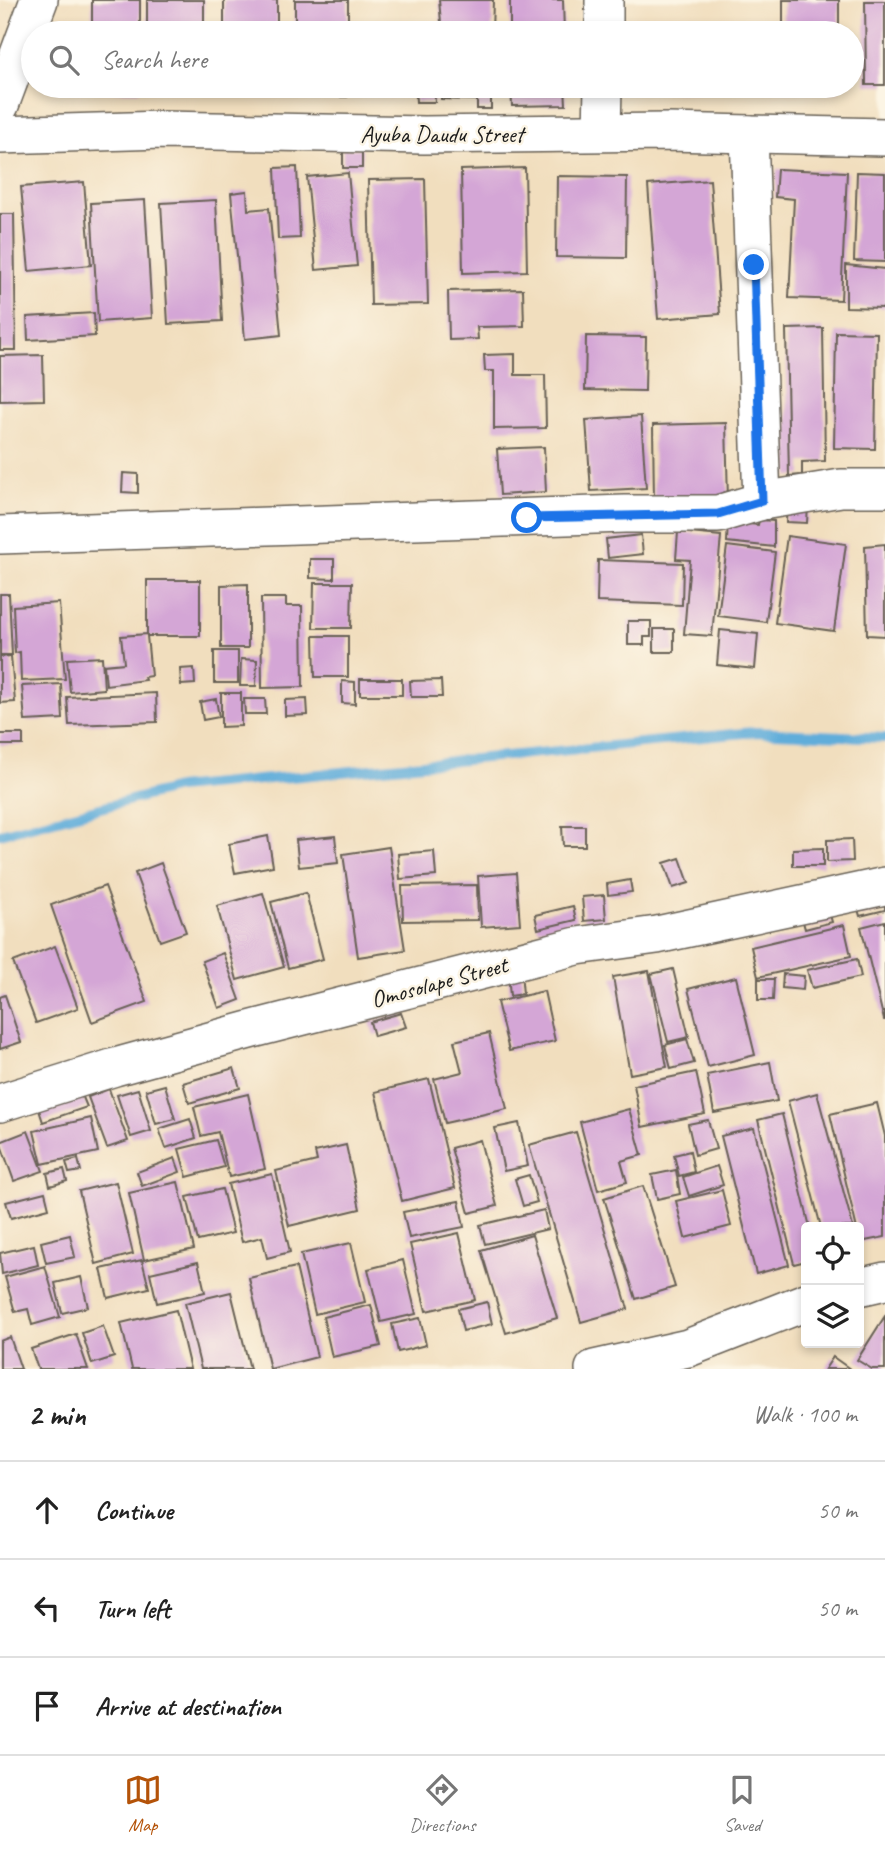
<!DOCTYPE html>
<html lang="en">
<head>
<meta charset="utf-8">
<style>
  body { margin:0; font-family:Caveat,sans-serif; background:#f6f6f6; color:#222 }
  .controls { position:absolute; right:21px; bottom:21px; display:grid; overflow:hidden; border-radius:7px; box-shadow:0 4px 10px #0003 }
  .controls button { width:63px; height:63px; display:grid; place-items:center; padding:0; border:0; border-bottom:2px solid #e0e0e0; background:#fff; color:#222; font:35px sans-serif }
  .stop { position:absolute; width:21px; height:21px; margin:-16px; border:5px solid #1a73e8; border-radius:50%; background:#fff }
  .stop.end { background:#1a73e8; border-color:#fff; box-shadow:0 2px 7px #0008 }
  .list { margin:0; padding:0; list-style:none }
  h2 { display:flex; justify-content:space-between; align-items:center; height:91px; margin:0; padding:0 28px; font-size:30px }
  h2 small { font-size:23px; font-weight:400; color:#767676 }
  .list li { display:grid; grid-template-columns:46px 1fr auto; gap:21px; align-items:center; box-sizing:border-box; height:98px; padding:0 28px; border-top:2px solid #e0e0e0 }
  .list b { display:block; font-size:26px; white-space:nowrap }
  .list em { font-size:23px; font-style:normal; color:#767676 }
  .icon { flex:none; width:38px; height:38px; fill:none; stroke:currentColor; stroke-width:2; stroke-linecap:round; stroke-linejoin:round }
  .map { position:relative; flex:none; width:885px; height:1369px; overflow:hidden }
  .search { position:absolute; background:#fff; box-shadow:0 4px 10px #0003; left:21px; right:21px; top:21px; height:77px; display:flex; align-items:center; gap:18px; box-sizing:border-box; padding:0 24px; border-radius:38px; color:#767676; font-size:26px }
  .sheet { height:385px; background:#fff }
  nav { display:flex; justify-content:space-around; align-items:center; box-sizing:border-box; height:98px; border-top:2px solid #e0e0e0; background:#fff; font-size:19px; color:#767676 }
  nav a { display:grid; justify-items:center; gap:4px }
  nav .on { color:#b45309 }
  .map>svg:first-child { display:block }
</style>
</head>
<body>
<div class="map">
<svg width="885" height="1369" viewBox="0 0 885 1369">
  <rect width="100%" height="100%" fill="#fcf5e5"/>
  <filter id="ink" filterUnits="userSpaceOnUse"><feTurbulence type="fractalNoise" baseFrequency=".0143" numOctaves="2"/><feDisplacementMap in="SourceGraphic" scale="14" xChannelSelector="R" yChannelSelector="G"/><feConvolveMatrix kernelMatrix="1 2 1 2 8 2 1 2 1" color-interpolation-filters="sRGB"/></filter>
  <filter id="wash" filterUnits="userSpaceOnUse"><feTurbulence type="fractalNoise" baseFrequency=".00686" numOctaves="4" result="noise"/><feDisplacementMap in="SourceGraphic" scale="28" xChannelSelector="R" yChannelSelector="G"/><feGaussianBlur stdDeviation="1.57" result="paint"/><feColorMatrix in="noise" values="0 0 0 0 0 0 0 0 0 0 0 0 0 0 0 0 0 1.4 0 .05"/><feComposite in="paint" operator="in"/></filter>
  <g filter="url(#wash)">
    <rect width="100%" height="100%" fill="#f1debe"/>
    <g fill="none" stroke-linecap="round" stroke-linejoin="round">
      <path stroke="#61adda" stroke-width="10" d="M0,834L177,788L754,732L885,738"/>
    </g>
    <g id="blocks">
      <g fill="#d4a6d6">
        <rect x="92" y="0" width="48" height="33"/>
        <rect x="147" y="0" width="57" height="33"/>
        <rect x="224" y="0" width="53" height="33"/>
        <rect x="295" y="0" width="53" height="33"/>
        <path d="M439,0H493L492,33H442Z"/>
        <path d="M510,0H563L564,33H510Z"/>
        <rect x="783" y="0" width="56" height="33"/>
        <path d="M865,1H885V85H866Z"/>
        <rect x="657" y="24" width="49" height="9"/>
        <path d="M91,86H139V92L91,91Z"/>
        <path d="M294,86H347V97L294,96Z"/>
        <path d="M415,86H434L435,102H416Z"/>
        <path d="M441,86H491V109H477V100L441,99Z"/>
        <path d="M511,86H565L566,105L512,106Z"/>
        <path d="M656,86H706V92L656,91Z"/>
        <path d="M782,86H838V92L782,91Z"/>
        <rect x="343" y="149" width="19" height="19"/>
        <path d="M297,167L300,238L278,239L275,168Z"/>
        <path d="M525,168L527,271L463,273L461,170Z"/>
        <path d="M777,169L847,172L841,300L789,298L794,199L775,197Z"/>
        <path d="M857,172L885,173V262L854,261Z"/>
        <path d="M348,173L357,266L316,270L307,177Z"/>
        <path d="M557,176L627,177L626,258L556,257Z"/>
        <path d="M425,179L428,304L371,305L368,180Z"/>
        <path d="M710,180L720,314L658,319L648,185Z"/>
        <path d="M84,182L91,265L29,271L21,187Z"/>
        <path d="M247,191L248,210L269,208L281,335L245,339L231,193Z"/>
        <path d="M145,200L152,318L98,322L91,203Z"/>
        <path d="M216,200L222,321L168,324L161,203Z"/>
        <path d="M0,214H14L16,350H0Z"/>
        <path d="M846,265L885,269V308L846,307Z"/>
        <path d="M523,289L524,326L477,327L478,339L449,340L448,291Z"/>
        <path d="M94,313L95,336L28,340L27,317Z"/>
        <path d="M823,328L825,461L802,462V475L789,476L786,329Z"/>
        <path d="M836,332L877,333L875,449L834,448Z"/>
        <path d="M586,336L646,337L645,391L585,390Z"/>
        <path d="M515,354V375H545L546,428L494,429V371H485L484,355Z"/>
        <path d="M43,355L44,400L0,401V356Z"/>
        <path d="M641,416L646,488L591,491L586,420Z"/>
        <path d="M726,423L728,500L654,502L653,425Z"/>
        <path d="M544,447L546,492L500,495L497,449Z"/>
        <path d="M123,473L138,474V493L122,492Z"/>
        <path d="M787,504L808,505L807,523L786,522Z"/>
        <path d="M759,520L774,521V547L727,542L728,522L758,525Z"/>
        <path d="M678,532L721,536L712,636L684,634L690,560L676,559Z"/>
        <path d="M641,535L643,554L608,558L606,539Z"/>
        <path d="M787,536L846,544L834,631L775,623Z"/>
        <path d="M885,544V636L867,635L865,546Z"/>
        <path d="M727,546L775,552L766,622L718,616Z"/>
        <path d="M310,559H334V579L310,578Z"/>
        <path d="M598,560L683,563L682,605L597,602Z"/>
        <path d="M147,580H200V636H147L151,676L144,677L145,680L106,685L104,665L124,663L121,636L147,634Z"/>
        <path d="M314,583H352L351,628H313Z"/>
        <path d="M248,584V648H221V585Z"/>
        <path d="M0,594H9L12,655H0Z"/>
        <path d="M261,598H286V606H302L303,687L262,688Z"/>
        <path d="M59,603L65,679L21,681L20,652L15,653L13,606Z"/>
        <path d="M628,621H651V637H644V645H628Z"/>
        <rect x="654" y="629" width="20" height="23"/>
        <path d="M720,630L758,634L755,669L717,665Z"/>
        <path d="M314,636H348V677H315Z"/>
        <rect x="214" y="651" width="24" height="32"/>
        <path d="M11,656L15,702L0,703V657Z"/>
        <path d="M102,657L104,689L70,692L67,659Z"/>
        <path d="M241,659L257,660L256,686H240Z"/>
        <path d="M194,668L195,684L181,685L180,669Z"/>
        <rect x="360" y="679" width="42" height="16"/>
        <path d="M441,680L442,697H411L410,681Z"/>
        <path d="M342,681L355,682V704L342,703Z"/>
        <path d="M61,684L63,719L25,721L22,686Z"/>
        <path d="M156,693L157,722L69,725L67,697Z"/>
        <path d="M221,693H241V726L221,727Z"/>
        <path d="M216,699L219,717L203,720L200,702Z"/>
        <path d="M244,699H265L266,714H245Z"/>
        <path d="M307,699L308,715L285,716V700Z"/>
        <rect x="0" y="734" width="23" height="11"/>
        <path d="M562,826H585V846H563Z"/>
        <path d="M268,836L273,866L235,873L229,844Z"/>
        <path d="M335,836L338,863L299,867L296,840Z"/>
        <path d="M852,839L853,861L827,862V840Z"/>
        <path d="M389,847L405,950L358,957L343,854Z"/>
        <path d="M823,848V866H793V849Z"/>
        <path d="M434,851L436,876L400,879L398,854Z"/>
        <path d="M680,858L689,883L673,888L664,863Z"/>
        <path d="M161,863L186,932L160,941L135,873Z"/>
        <path d="M516,873L520,924L481,927L478,876Z"/>
        <path d="M630,880L632,892L608,895L607,884Z"/>
        <path d="M477,885L478,920L403,921L402,886Z"/>
        <path d="M105,886L147,1002L92,1022L51,905Z"/>
        <path d="M263,893L284,967L237,980L217,906Z"/>
        <path d="M306,893L323,959L288,968L271,902Z"/>
        <path d="M604,895L606,919L584,921L582,897Z"/>
        <path d="M885,900V910L860,916L857,906Z"/>
        <path d="M827,904L832,922L805,929L800,911Z"/>
        <path d="M573,906L576,920L538,929L535,915Z"/>
        <path d="M885,921V1020H884L861,927Z"/>
        <path d="M844,925L851,956L758,977L751,947Z"/>
        <path d="M55,946L78,1008L36,1023L13,962Z"/>
        <path d="M223,953L240,1000L219,1008L202,961Z"/>
        <path d="M857,959L861,977L812,988L807,970Z"/>
        <path d="M673,969L689,1037L668,1042L651,974Z"/>
        <path d="M649,971L667,1067L630,1074L613,977Z"/>
        <path d="M521,972L523,994L510,996L508,973Z"/>
        <path d="M783,974L804,976L803,990L782,988Z"/>
        <path d="M736,977L755,1055L708,1067L688,989Z"/>
        <path d="M758,979H774L773,1000H758Z"/>
        <path d="M544,991L555,1041L509,1051L497,1002Z"/>
        <path d="M5,995L21,1042L0,1049V997Z"/>
        <path d="M401,1013L406,1027L374,1036L370,1022Z"/>
        <path d="M489,1033L507,1109L445,1123L434,1079L462,1072L454,1041Z"/>
        <path d="M687,1039L694,1063L671,1069L665,1045Z"/>
        <path d="M770,1062L777,1101L714,1113L707,1075Z"/>
        <path d="M234,1068L240,1088L189,1103L183,1083Z"/>
        <path d="M696,1072L705,1114L642,1127L634,1085Z"/>
        <path d="M429,1079L455,1188L402,1201L375,1092Z"/>
        <path d="M165,1085L175,1119L156,1124L146,1090Z"/>
        <path d="M109,1089L128,1141L107,1148L88,1097Z"/>
        <path d="M138,1089L151,1131L131,1137L117,1095Z"/>
        <path d="M80,1090L87,1107L43,1122L37,1104Z"/>
        <path d="M817,1093L853,1227H821L788,1101Z"/>
        <path d="M248,1094L265,1169L229,1177L218,1132L201,1136L194,1107Z"/>
        <path d="M877,1103L885,1136V1237L860,1242L830,1114Z"/>
        <path d="M629,1109L642,1155L621,1161L627,1182L598,1190L580,1122Z"/>
        <path d="M782,1114L810,1227H806V1261L794,1264L758,1120Z"/>
        <path d="M91,1118L98,1152L42,1164L34,1131Z"/>
        <path d="M190,1119L196,1138L166,1148L159,1129Z"/>
        <path d="M708,1120L716,1149L695,1155L688,1124Z"/>
        <path d="M519,1123L528,1166L504,1171L495,1128Z"/>
        <path d="M754,1128L789,1265L756,1274L721,1136Z"/>
        <path d="M28,1131L43,1171L14,1181L0,1142Z"/>
        <path d="M576,1132L628,1309L581,1322L529,1145Z"/>
        <path d="M216,1140L224,1167L187,1177L179,1149Z"/>
        <path d="M480,1140L497,1206L469,1213L451,1148Z"/>
        <path d="M346,1145L360,1209L289,1226L276,1171L317,1161L315,1152Z"/>
        <path d="M690,1151L694,1172L679,1176L674,1155Z"/>
        <path d="M175,1158L180,1172L142,1186L137,1172Z"/>
        <path d="M78,1159L81,1171L69,1173L66,1162Z"/>
        <path d="M717,1166L723,1185L689,1196L683,1177Z"/>
        <path d="M64,1169L67,1181L50,1186L47,1173Z"/>
        <path d="M676,1170L680,1194L657,1199L652,1175Z"/>
        <path d="M272,1174L290,1252L267,1258L262,1237L242,1242L228,1184Z"/>
        <path d="M529,1175L537,1202L523,1206L515,1179Z"/>
        <path d="M116,1182L133,1254L96,1264L79,1191Z"/>
        <path d="M178,1182L194,1249L144,1260L129,1193Z"/>
        <path d="M643,1186L675,1287L636,1299L604,1198Z"/>
        <path d="M222,1189L233,1233L198,1241L187,1197Z"/>
        <path d="M722,1190L731,1226L685,1238L676,1201Z"/>
        <path d="M45,1192L49,1208L11,1218L6,1202Z"/>
        <path d="M459,1201L464,1227L409,1238L403,1212Z"/>
        <path d="M544,1210L548,1229L485,1244L480,1225Z"/>
        <path d="M459,1233L475,1300L426,1311L410,1244Z"/>
        <path d="M70,1235L75,1257L46,1263L41,1242Z"/>
        <path d="M532,1235L557,1318L506,1333L481,1250Z"/>
        <path d="M351,1243L365,1302L315,1314L301,1254Z"/>
        <path d="M34,1245L38,1265L2,1274L0,1253Z"/>
        <path d="M142,1260L149,1288L108,1298L101,1269Z"/>
        <path d="M403,1260L416,1314L381,1322L368,1269Z"/>
        <path d="M198,1262L205,1292L157,1303L150,1273Z"/>
        <path d="M45,1266L60,1317L32,1325L28,1309L15,1312L5,1277Z"/>
        <path d="M296,1267L317,1357L270,1369L249,1278Z"/>
        <path d="M81,1277L88,1307L62,1313L55,1283Z"/>
        <path d="M231,1292L250,1369H201L185,1303Z"/>
        <path d="M487,1302L492,1324L463,1331L458,1309Z"/>
        <path d="M371,1305L381,1346L332,1357L323,1317Z"/>
        <path d="M176,1310L190,1369H132L121,1323Z"/>
        <path d="M885,1316V1369H872L857,1360Z"/>
        <path d="M420,1318L426,1345L398,1352L392,1324Z"/>
        <path d="M103,1326L114,1357L92,1364L82,1333Z"/>
        <path d="M76,1334L88,1369H38L31,1349Z"/>
        <path d="M10,1337L21,1369H0V1341Z"/>
        <path d="M833,1357L850,1369H825Z"/>
      </g>
    </g>
  </g>
  <g filter="url(#ink)">
    <use href="#blocks" fill-opacity="0" stroke="#676055" stroke-width="2"/>
    <g fill="none" stroke-linecap="round" stroke-linejoin="round">
      <g stroke="#676055" stroke-width="40">
        <g id="minor">
          <path d="M604,33V0"/>
          <path d="M0,105L39,0"/>
          <path d="M602,132L603,86"/>
          <path d="M749,134L762,501"/>
          <path d="M0,135L162,130L424,135L668,132L885,137"/>
          <path d="M0,535L625,514H718L762,501L841,488H885"/>
          <path d="M0,1103L115,1067L253,1029L577,946L657,935L885,886"/>
          <path d="M859,1287L885,1281"/>
          <path d="M594,1369L688,1348L806,1302"/>
        </g>
      </g>
      <use href="#minor" stroke="#fff" stroke-width="37"/>
    </g>
  </g>
  <g fill="none" stroke-linecap="round" stroke-linejoin="round" filter="url(#ink)">
    <path stroke="#1a73e8" stroke-width="9" d="M527,518L718,514L762,501L754,265"/>
  </g>
  <g text-anchor="middle" dominant-baseline="central" stroke-width="5" stroke-linejoin="round" paint-order="stroke">
    <g font-size="24" fill="#1c1c1c" stroke="#fcf5e5">
      <text x="442" y="134">Ayuba Daudu Street</text>
      <text transform="translate(439 982) rotate(-15)">Omosolape Street</text>
    </g>
  </g>
</svg>
<div class="controls">
<button><svg class="icon" aria-label="locate" viewBox="0 0 24 24"><circle cx="12" cy="12" r="6"/><path d="M12 2v4M12 18v4M2 12h4M18 12h4"/></svg></button>
<button><svg class="icon" aria-label="layers" viewBox="0 0 24 24"><path d="M12 4l9 5-9 5-9-5zM3 14l9 5 9-5"/></svg></button>
</div>
<div class="stop" style="left:527px;top:518px"></div>
<div class="stop end" style="left:754px;top:265px"></div>
<div class="search"><svg class="icon" aria-label="search" viewBox="0 0 24 24"><circle cx="10" cy="10" r="6"/><path d="M15 15l6 6"/></svg>Search here</div>
</div>
<section class="sheet">
<h2>2 min<small>Walk · 100 m</small></h2>
<ul class="list">
<li><svg class="icon" aria-label="ahead" viewBox="0 0 24 24"><path d="M12 20V5M6 11l6-6 6 6"/></svg><div><b>Continue</b></div><em>50 m</em></li>
<li><svg class="icon" aria-label="left" viewBox="0 0 24 24"><path d="M17 20v-9H6M10 6l-5 5 5 5"/></svg><div><b>Turn left</b></div><em>50 m</em></li>
<li><svg class="icon" aria-label="arrive" viewBox="0 0 24 24"><path d="M6 21V4h12l-3 4 3 4H6"/></svg><div><b>Arrive at destination</b></div></li>
</ul>
</section>
<nav>
<a class="on"><svg class="icon" aria-label="map" viewBox="0 0 24 24"><path d="M3 6l6-2 6 2 6-2v14l-6 2-6-2-6 2zM9 4v14M15 6v14"/></svg>Map</a>
<a><svg class="icon" aria-label="directions" viewBox="0 0 24 24"><path d="M12 3l9 9-9 9-9-9zM9 14v-3h6M13 9l2 2-2 2"/></svg>Directions</a>
<a><svg class="icon" aria-label="saved" viewBox="0 0 24 24"><path d="M7 4h10v16l-5-4-5 4z"/></svg>Saved</a>
</nav>
</body>
</html>
